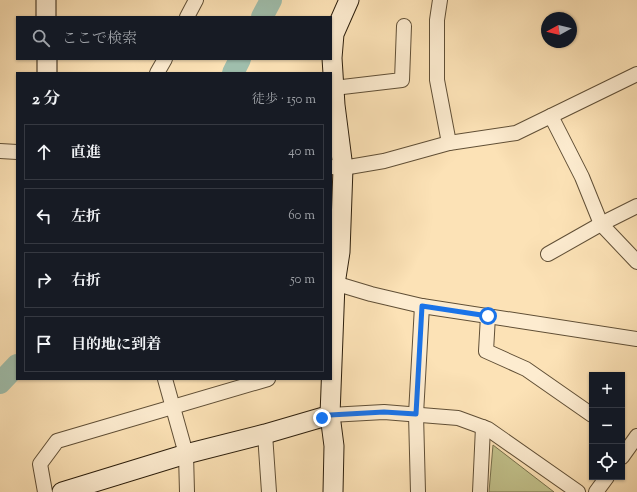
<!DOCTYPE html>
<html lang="ja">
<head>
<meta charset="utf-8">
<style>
  body { margin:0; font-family:"Sorts Mill Goudy","Noto Serif JP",serif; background:#20242c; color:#f1f3f6 }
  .controls { position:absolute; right:12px; bottom:12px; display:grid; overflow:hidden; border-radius:0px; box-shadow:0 1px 3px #0004 }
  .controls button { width:36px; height:36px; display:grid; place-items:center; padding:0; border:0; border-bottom:1px solid #363941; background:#171b24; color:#f1f3f6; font:20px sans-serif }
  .compass { position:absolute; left:541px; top:12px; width:36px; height:36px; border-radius:50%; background:#171b24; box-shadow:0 1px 3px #0004; rotate:262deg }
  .stop { position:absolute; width:12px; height:12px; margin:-9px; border:3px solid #1a73e8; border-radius:50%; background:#fff }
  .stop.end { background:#1a73e8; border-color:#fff; box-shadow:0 1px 4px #0008 }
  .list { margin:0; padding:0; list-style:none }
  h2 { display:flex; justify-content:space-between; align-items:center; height:52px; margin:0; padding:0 16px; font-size:17px }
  h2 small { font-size:13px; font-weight:400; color:#9ea1a6 }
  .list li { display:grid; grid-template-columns:26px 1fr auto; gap:12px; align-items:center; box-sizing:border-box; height:56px; margin:0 8px 8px; padding:0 8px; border:1px solid #363941; border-radius:0px }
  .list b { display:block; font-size:15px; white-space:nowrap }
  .list em { font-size:13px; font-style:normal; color:#9ea1a6 }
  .icon { flex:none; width:22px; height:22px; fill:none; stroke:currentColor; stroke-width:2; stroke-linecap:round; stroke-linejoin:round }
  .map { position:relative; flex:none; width:637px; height:492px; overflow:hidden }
  .search { position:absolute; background:#171b24; box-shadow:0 1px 3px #0004; left:16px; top:16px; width:316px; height:44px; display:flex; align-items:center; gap:10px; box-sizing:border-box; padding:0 14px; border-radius:0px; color:#9ea1a6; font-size:15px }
  .panel { position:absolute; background:#171b24; box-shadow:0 1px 3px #0004; left:16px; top:72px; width:316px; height:308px; border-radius:0px }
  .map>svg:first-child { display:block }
</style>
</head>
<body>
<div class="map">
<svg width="637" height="492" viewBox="0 0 637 492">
  <rect width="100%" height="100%" fill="#fce2b6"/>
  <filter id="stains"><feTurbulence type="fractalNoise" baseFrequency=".005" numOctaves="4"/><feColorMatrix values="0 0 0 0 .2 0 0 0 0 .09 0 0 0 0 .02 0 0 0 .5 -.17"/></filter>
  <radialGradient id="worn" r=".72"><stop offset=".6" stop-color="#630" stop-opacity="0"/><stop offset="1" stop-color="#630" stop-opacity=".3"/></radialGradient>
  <path fill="#c2c28c" stroke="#77704c" d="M493,445L554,492H489Z"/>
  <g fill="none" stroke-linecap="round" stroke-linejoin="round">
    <g stroke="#9fbeac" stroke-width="22">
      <path d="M262,17L271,0"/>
      <path d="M233,73L240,59"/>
      <path d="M0,383L17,365"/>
    </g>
    <g stroke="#604f36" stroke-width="16">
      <g id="street">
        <path d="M440,0L437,20V80L449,143"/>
        <path d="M187,17L196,0"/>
        <path d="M157,73L165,59"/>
        <path d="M334,88L402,80L404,26"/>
        <path d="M551,116L582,177L601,224L637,262"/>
        <path d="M0,151L17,152"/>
        <path d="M331,167L343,168L384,161L449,143L516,133L637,74"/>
        <path d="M548,254L601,224L637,206"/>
        <path d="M331,282L371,294L422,306L637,339"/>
        <path d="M488,316L486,351L526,369L592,415"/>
        <path d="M165,379L186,454L187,492"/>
        <path d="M330,415L384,412L458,418L488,429L578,492"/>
        <path d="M265,434L269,492"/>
        <path d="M622,457L637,436"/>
        <path d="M45,492L40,464L57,441L268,379"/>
        <path d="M418,492L416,414L422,306"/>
        <path d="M480,492L483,427"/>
        <path d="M596,492L607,477"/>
      </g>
    </g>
    <g stroke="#2c1e0c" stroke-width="21">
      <g id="secondary">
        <path d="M46,0V17"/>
        <path d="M47,59V73"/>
        <path d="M62,492L186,454L265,434L330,415"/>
        <path d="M333,492L334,446L330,415L335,284L340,252L343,168L335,105L332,58L334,34L349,0"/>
      </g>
    </g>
    <use href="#street" stroke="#fdecd0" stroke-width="14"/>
    <use href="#secondary" stroke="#fdecd0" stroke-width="19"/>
  </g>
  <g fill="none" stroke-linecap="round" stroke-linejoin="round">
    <path stroke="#1a73e8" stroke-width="5" d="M322,418L330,415L384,412L416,414L422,306L488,316"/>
  </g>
  <rect width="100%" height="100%" filter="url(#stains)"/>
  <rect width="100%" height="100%" fill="url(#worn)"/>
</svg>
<div class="controls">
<button>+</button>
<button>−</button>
<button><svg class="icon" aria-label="locate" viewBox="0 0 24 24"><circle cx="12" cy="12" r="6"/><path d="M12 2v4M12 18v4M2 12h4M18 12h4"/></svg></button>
</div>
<svg class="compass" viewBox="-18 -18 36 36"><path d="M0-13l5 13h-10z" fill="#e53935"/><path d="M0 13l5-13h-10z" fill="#9ea1a6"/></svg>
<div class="stop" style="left:488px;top:316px"></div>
<div class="stop end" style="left:322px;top:418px"></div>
<div class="search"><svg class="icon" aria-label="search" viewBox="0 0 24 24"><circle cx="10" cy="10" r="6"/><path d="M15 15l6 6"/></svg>ここで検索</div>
<section class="panel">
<h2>2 分<small>徒歩 · 150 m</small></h2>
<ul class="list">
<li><svg class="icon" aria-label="ahead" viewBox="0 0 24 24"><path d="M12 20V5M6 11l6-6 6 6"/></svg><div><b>直進</b></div><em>40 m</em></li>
<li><svg class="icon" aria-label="left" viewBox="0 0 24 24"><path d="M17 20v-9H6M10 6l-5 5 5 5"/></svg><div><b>左折</b></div><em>60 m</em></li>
<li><svg class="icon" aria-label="right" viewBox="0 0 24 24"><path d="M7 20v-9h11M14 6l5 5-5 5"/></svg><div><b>右折</b></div><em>50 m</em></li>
<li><svg class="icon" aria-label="arrive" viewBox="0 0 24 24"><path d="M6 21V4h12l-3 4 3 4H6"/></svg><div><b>目的地に到着</b></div></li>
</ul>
</section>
</div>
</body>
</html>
